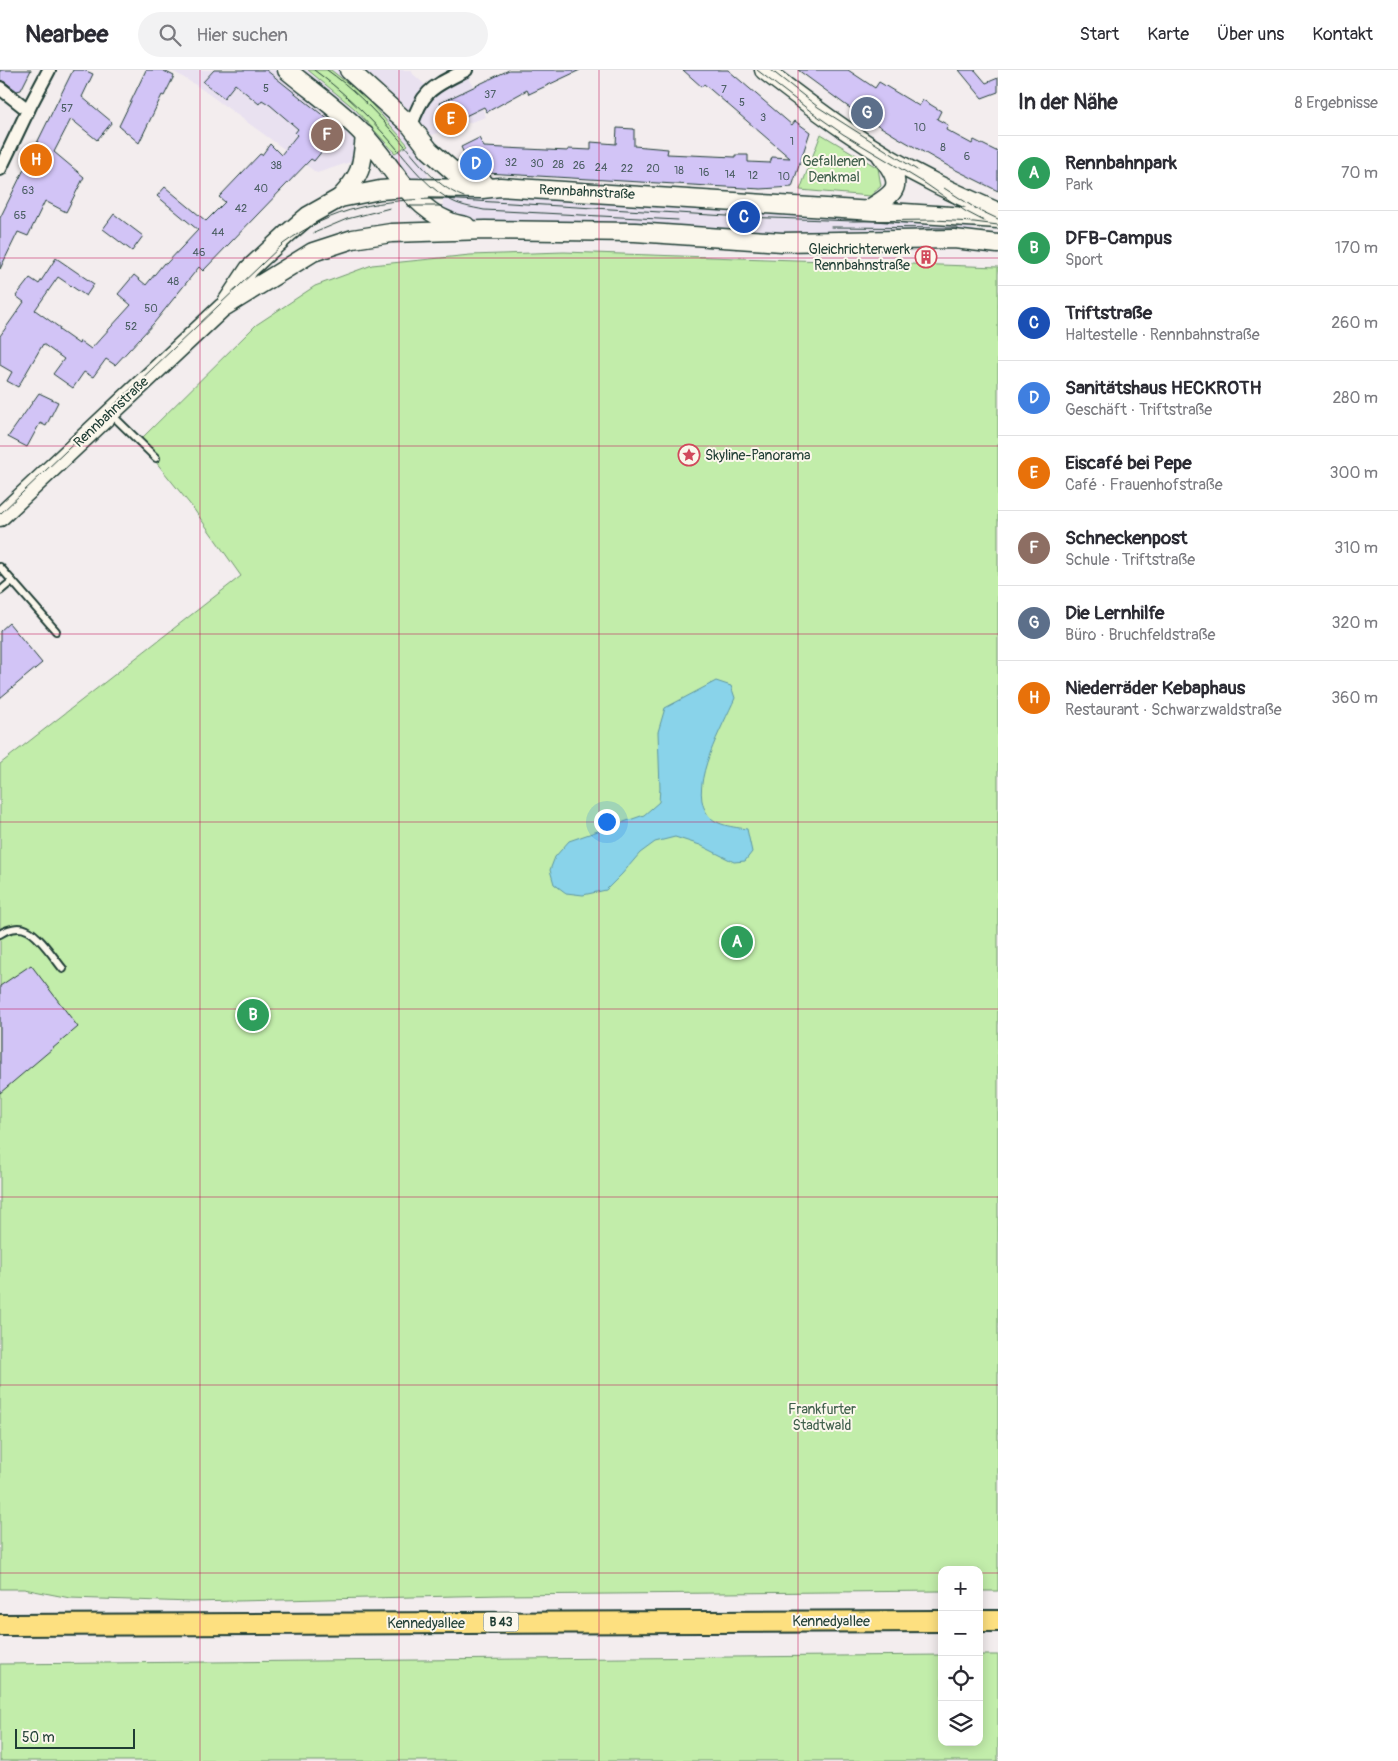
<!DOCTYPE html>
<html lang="de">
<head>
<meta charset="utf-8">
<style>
  body { margin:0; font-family:Pangolin,sans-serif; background:#f2f2f3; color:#2b2b33 }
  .controls { position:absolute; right:15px; bottom:15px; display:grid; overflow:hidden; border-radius:10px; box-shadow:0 2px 12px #0003 }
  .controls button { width:45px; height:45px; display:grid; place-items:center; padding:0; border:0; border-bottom:1px solid #e1e1e2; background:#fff; color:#2b2b33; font:25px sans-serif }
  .scale { position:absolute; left:15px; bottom:12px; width:120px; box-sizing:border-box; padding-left:5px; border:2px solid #1f3d34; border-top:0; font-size:14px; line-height:18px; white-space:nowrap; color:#1f3d34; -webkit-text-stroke:4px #fbf7ec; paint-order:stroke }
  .you { position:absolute; left:606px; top:751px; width:18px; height:18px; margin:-12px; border:4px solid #fff; border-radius:50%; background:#1a73e8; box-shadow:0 0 0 8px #1a73e833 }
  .badge { display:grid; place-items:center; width:32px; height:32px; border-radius:50%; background:#d1495b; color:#fff; font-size:16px; font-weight:700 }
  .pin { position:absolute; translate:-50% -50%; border:2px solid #fff; box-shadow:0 1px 5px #0006 }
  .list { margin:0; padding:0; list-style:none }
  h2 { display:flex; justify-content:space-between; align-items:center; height:65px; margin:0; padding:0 20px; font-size:21px }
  h2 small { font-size:16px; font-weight:400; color:#7c7c81 }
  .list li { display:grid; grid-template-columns:32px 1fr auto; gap:15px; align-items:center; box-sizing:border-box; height:75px; padding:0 20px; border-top:1px solid #e1e1e2 }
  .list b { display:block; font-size:19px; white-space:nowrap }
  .list p { margin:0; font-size:16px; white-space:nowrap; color:#7c7c81 }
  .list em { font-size:16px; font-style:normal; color:#7c7c81 }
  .icon { flex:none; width:28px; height:28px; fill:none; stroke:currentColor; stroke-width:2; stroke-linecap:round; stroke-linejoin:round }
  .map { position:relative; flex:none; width:998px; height:1691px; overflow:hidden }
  header { display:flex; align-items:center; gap:30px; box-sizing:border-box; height:70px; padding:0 25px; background:#fff; border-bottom:1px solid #e1e1e2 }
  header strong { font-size:24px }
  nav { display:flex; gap:28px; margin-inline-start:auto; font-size:18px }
  .search { width:350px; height:45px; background:#f2f2f3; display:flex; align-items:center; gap:12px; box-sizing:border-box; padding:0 18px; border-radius:28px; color:#7c7c81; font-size:19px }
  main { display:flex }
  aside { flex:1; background:#fff }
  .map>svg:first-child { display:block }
</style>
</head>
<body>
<header>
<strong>Nearbee</strong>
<div class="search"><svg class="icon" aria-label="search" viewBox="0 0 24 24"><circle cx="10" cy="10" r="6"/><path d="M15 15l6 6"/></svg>Hier suchen</div>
<nav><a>Start</a><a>Karte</a><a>Über uns</a><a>Kontakt</a></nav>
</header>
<main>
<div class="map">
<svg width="998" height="1691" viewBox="0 0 998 1691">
  <rect width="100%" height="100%" fill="#f3edee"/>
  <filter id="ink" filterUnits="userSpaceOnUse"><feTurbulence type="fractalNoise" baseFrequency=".02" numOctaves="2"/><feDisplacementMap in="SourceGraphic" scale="10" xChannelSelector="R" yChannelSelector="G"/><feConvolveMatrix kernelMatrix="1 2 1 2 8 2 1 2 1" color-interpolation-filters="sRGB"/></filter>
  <g filter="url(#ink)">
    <g fill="#e9e1f0">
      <path d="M171,0H411L413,4L433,22L468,5L486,47L414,71L424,88L427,97L428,107L427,113H412L387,80L317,103L199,17Z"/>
      <path d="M445,120L956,148L977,162L935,161L808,164L642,156L489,152L470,149L448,141L442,137Z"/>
    </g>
    <g fill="#c2edaa" stroke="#70956f">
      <path d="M308,0H331L365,27L408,75L395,83L355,39Z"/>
      <path d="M821,64L878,98L881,116L870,126L800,120Z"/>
      <path d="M564,182L998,197V1521H979V1500H942V1521L501,1525L192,1532L70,1528L24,1519H0V694L241,506L193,438L139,371L256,255L315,216L372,195L470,185Z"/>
      <path d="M942,1585V1672H979V1585H998V1691H0V1594Z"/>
    </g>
    <path fill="#89d3ea" stroke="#5f97a1" d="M716,611L731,616L735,628C723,656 689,713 706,742C714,756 734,757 747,759L752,782L745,791L734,792L700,775L675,767L655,772L640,783L622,804L606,820L583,825L566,823L554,814L550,800L555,787L569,771L644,745L659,732L660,718L658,662L665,638Z"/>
    <g fill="#d2c4f6" stroke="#1f3d34">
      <path d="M0,0H31L21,20L17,21L5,12L0,10Z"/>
      <path d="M73,0H84L93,4L82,27L112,52L97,70L71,49L54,82L84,107L66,142L45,131L28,166L18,162L0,199V148Z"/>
      <path d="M146,0H162L174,6L164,26L162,25L139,73L119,56Z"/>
      <path d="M214,0H266L340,59L314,91L311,89L203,201L199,197L154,253L115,295L106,289L93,307L84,302L73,318L53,304L64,289L43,274L18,317L7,311L12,302L0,295V266L24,232L16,226L30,208L39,214L56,188L94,214L86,226L58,207L35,240L60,258L59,260L79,274L80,271L91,279L131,235L118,224L134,205L146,215L164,193L166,194L198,160L157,126L165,117L206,151L225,132L219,127L260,84L262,85L270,74L281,85L297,65L295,63L298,59L270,35L262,30L259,34L235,14L224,28L203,12Z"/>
      <path d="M509,0H580L529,24L527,20L487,42L484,37L449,54L440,33Z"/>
      <path d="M683,0H728L792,55L795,51L810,62L792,117L761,119L486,103L472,100L461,77L479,68L484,77L568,81V79L591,80V72L616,74L617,58L634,59V76L668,79L667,84L735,87V85H748V92L770,93L772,87L790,88L704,14L702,17Z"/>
      <path d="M798,0H848L875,18L879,12L919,36L923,30L941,41L937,49L948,55L946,60L972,74L974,70L998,82V121L948,96L897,67L847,36Z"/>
      <path d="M959,0H975L986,13L998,8V22L982,28Z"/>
      <path d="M114,144L143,166L132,181L103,159Z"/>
      <path d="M39,323L58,332L46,356L40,353L27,377L8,367Z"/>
      <path d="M9,553L42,593L0,628V561Z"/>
      <path d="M31,895L78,957L0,1023V916Z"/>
    </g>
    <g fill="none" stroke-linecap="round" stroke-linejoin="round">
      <g stroke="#1f3d34" stroke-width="10">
        <g id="lane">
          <path d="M111,344L156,388"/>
          <path d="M0,497L56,561"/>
          <path d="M0,521L12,511"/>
          <path d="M0,864C7,859 19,856 27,860C39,865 54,888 63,899"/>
        </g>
      </g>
      <g stroke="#1f3d34" stroke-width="16">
        <g id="street">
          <path d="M0,18L28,40"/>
          <path d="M411,56C423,19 433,17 466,0"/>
          <path d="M0,99L31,34L49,0"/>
        </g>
      </g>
      <g stroke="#1f3d34" stroke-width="21">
        <g id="secondary">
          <path d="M287,0C312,21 340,40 363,64C391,93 409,135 448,151C453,154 460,155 466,156"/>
          <path d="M349,0L411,56L429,80L453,101L469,111L485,114"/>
          <path d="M764,0C816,40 870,81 929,110C951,122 975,132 998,142"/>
          <path d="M340,128C362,104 362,97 365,65"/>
          <path d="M867,140C898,122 905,116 881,85"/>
          <path d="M227,232L249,199L288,163L308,146L340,128L380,120L406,118L482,119L500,117L998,149"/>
          <path d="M0,447L222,238L313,182L353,169L391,163L485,160L635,162L782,172L954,169L998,174"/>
        </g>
      </g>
      <g stroke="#1f3d34" stroke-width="24">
        <g id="primary">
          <path d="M979,1551H998"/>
          <path d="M0,1555L942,1551"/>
        </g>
      </g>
      <use href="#lane" stroke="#fbf7ec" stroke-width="6"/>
      <use href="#street" stroke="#fbf7ec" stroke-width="12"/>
      <use href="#secondary" stroke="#fbf7ec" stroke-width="18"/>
      <use href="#primary" stroke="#fde080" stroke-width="20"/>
      <g stroke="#1f3d34" stroke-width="1">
        <path d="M314,0C340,19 363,41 385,65C405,87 421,112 447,128C459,136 471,137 484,140L678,150"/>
        <path d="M327,0C351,17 372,38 391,60C414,85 432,115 464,127"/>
        <path d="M757,0L813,43L843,64L926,114L965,141L984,151"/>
        <path d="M771,0L818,37L917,100"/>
        <path d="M944,118L975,138L998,149"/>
        <path d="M407,136H442"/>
        <path d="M831,157L958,158"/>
        <path d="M314,163L347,149L390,138"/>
        <path d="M0,444L283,174C334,137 381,129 443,129L744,147L854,151L933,150L974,152L998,155"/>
      </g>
    </g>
  </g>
  <path fill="none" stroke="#c2185b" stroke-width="1" stroke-opacity="0.55" d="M200,0V1691M399,0V1691M599,0V1691M798,0V1691M0,188H998M0,376H998M0,564H998M0,752H998M0,939H998M0,1127H998M0,1315H998M0,1503H942M979,1503H998"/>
  <defs>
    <g id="building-ring" transform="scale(1.125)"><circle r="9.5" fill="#fbf7ec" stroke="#d1495b" stroke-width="1.5"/><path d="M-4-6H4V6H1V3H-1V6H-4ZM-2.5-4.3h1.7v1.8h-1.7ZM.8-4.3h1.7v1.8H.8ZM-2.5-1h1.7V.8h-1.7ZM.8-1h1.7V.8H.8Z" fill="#d1495b"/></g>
    <g id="sight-ring" transform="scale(1.125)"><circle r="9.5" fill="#fbf7ec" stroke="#d1495b" stroke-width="1.5"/><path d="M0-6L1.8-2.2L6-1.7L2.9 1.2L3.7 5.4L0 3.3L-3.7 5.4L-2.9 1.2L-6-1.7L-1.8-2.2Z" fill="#d1495b"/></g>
  </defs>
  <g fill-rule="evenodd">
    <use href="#building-ring" x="926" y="187"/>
    <use href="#sight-ring" x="689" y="385"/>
  </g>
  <g text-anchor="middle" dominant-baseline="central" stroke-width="4" stroke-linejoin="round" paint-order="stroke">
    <g font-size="11" fill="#4c5f64">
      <text x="266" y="18">5</text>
      <text x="724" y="19">7</text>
      <text x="490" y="24">37</text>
      <text x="742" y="32">5</text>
      <text x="67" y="38">57</text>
      <text x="763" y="47">3</text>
      <text x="920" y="57">10</text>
      <text x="792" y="71">1</text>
      <text x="943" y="77">8</text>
      <text x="967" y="86">6</text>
      <text x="511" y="92">32</text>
      <text x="537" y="93">30</text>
      <text x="558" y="94">28</text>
      <text x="276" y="95">38</text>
      <text x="579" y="95">26</text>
      <text x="601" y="97">24</text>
      <text x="627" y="98">22</text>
      <text x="653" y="98">20</text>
      <text x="679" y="100">18</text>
      <text x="704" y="102">16</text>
      <text x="730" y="104">14</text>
      <text x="753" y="105">12</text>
      <text x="784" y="106">10</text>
      <text x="261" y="118">40</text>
      <text x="28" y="120">63</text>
      <text x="241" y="138">42</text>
      <text x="20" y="145">65</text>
      <text x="218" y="162">44</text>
      <text x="199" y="182">46</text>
      <text x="173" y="211">48</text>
      <text x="151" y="238">50</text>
      <text x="131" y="256">52</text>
    </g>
    <rect fill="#fbf7ec" stroke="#61756b" stroke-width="1" x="483.5" y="1542.5" width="35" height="19" rx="4"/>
    <g font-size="12" font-weight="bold" fill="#1f3d34">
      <text x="501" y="1552">B 43</text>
    </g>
    <g font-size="14" fill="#40604c" stroke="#fbf7ec">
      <text x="834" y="91">Gefallenen<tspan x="834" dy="16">Denkmal</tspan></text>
      <text x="822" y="1339">Frankfurter<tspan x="822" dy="16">Stadtwald</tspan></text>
    </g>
    <g font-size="14" fill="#1f3d34" stroke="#fbf7ec">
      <text transform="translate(587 122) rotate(3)">Rennbahnstraße</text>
      <text transform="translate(111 342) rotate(-43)">Rennbahnstraße</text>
      <text x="831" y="1551">Kennedyallee</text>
      <text x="426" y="1553">Kennedyallee</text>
    </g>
    <g font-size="14" fill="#1f3d34" stroke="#fbf7ec" text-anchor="end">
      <text x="910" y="179">Gleichrichterwerk<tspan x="910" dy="16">Rennbahnstraße</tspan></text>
      <text x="705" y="385" text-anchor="start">Skyline-Panorama</text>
    </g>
  </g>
</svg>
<div class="controls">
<button>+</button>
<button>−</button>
<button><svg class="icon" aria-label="locate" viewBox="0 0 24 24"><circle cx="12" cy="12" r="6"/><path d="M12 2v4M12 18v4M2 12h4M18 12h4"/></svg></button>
<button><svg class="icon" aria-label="layers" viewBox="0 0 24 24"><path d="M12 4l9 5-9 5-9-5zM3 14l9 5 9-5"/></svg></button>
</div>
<div class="scale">50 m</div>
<div class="you"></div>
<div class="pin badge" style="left:737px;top:872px;background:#2e9e5b">A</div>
<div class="pin badge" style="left:253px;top:945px;background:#2e9e5b">B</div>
<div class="pin badge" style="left:744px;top:147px;background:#1a4fb4">C</div>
<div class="pin badge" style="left:476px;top:94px;background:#3f7fe0">D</div>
<div class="pin badge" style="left:451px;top:49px;background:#e8710a">E</div>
<div class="pin badge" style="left:327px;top:65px;background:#8d6e63">F</div>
<div class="pin badge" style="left:867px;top:43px;background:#5c6f8a">G</div>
<div class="pin badge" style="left:36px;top:90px;background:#e8710a">H</div>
</div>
<aside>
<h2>In der Nähe<small>8 Ergebnisse</small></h2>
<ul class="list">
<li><span class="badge" style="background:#2e9e5b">A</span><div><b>Rennbahnpark</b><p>Park</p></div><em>70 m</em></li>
<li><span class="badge" style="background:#2e9e5b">B</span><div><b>DFB-Campus</b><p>Sport</p></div><em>170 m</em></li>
<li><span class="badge" style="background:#1a4fb4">C</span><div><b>Triftstraße</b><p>Haltestelle · Rennbahnstraße</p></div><em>260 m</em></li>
<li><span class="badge" style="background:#3f7fe0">D</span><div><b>Sanitätshaus HECKROTH</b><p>Geschäft · Triftstraße</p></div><em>280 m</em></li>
<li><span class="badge" style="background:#e8710a">E</span><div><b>Eiscafé bei Pepe</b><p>Café · Frauenhofstraße</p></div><em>300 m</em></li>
<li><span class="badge" style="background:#8d6e63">F</span><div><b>Schneckenpost</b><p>Schule · Triftstraße</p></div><em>310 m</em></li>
<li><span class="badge" style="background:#5c6f8a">G</span><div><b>Die Lernhilfe</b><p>Büro · Bruchfeldstraße</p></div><em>320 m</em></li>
<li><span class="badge" style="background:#e8710a">H</span><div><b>Niederräder Kebaphaus</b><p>Restaurant · Schwarzwaldstraße</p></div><em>360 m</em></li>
</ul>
</aside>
</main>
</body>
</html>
